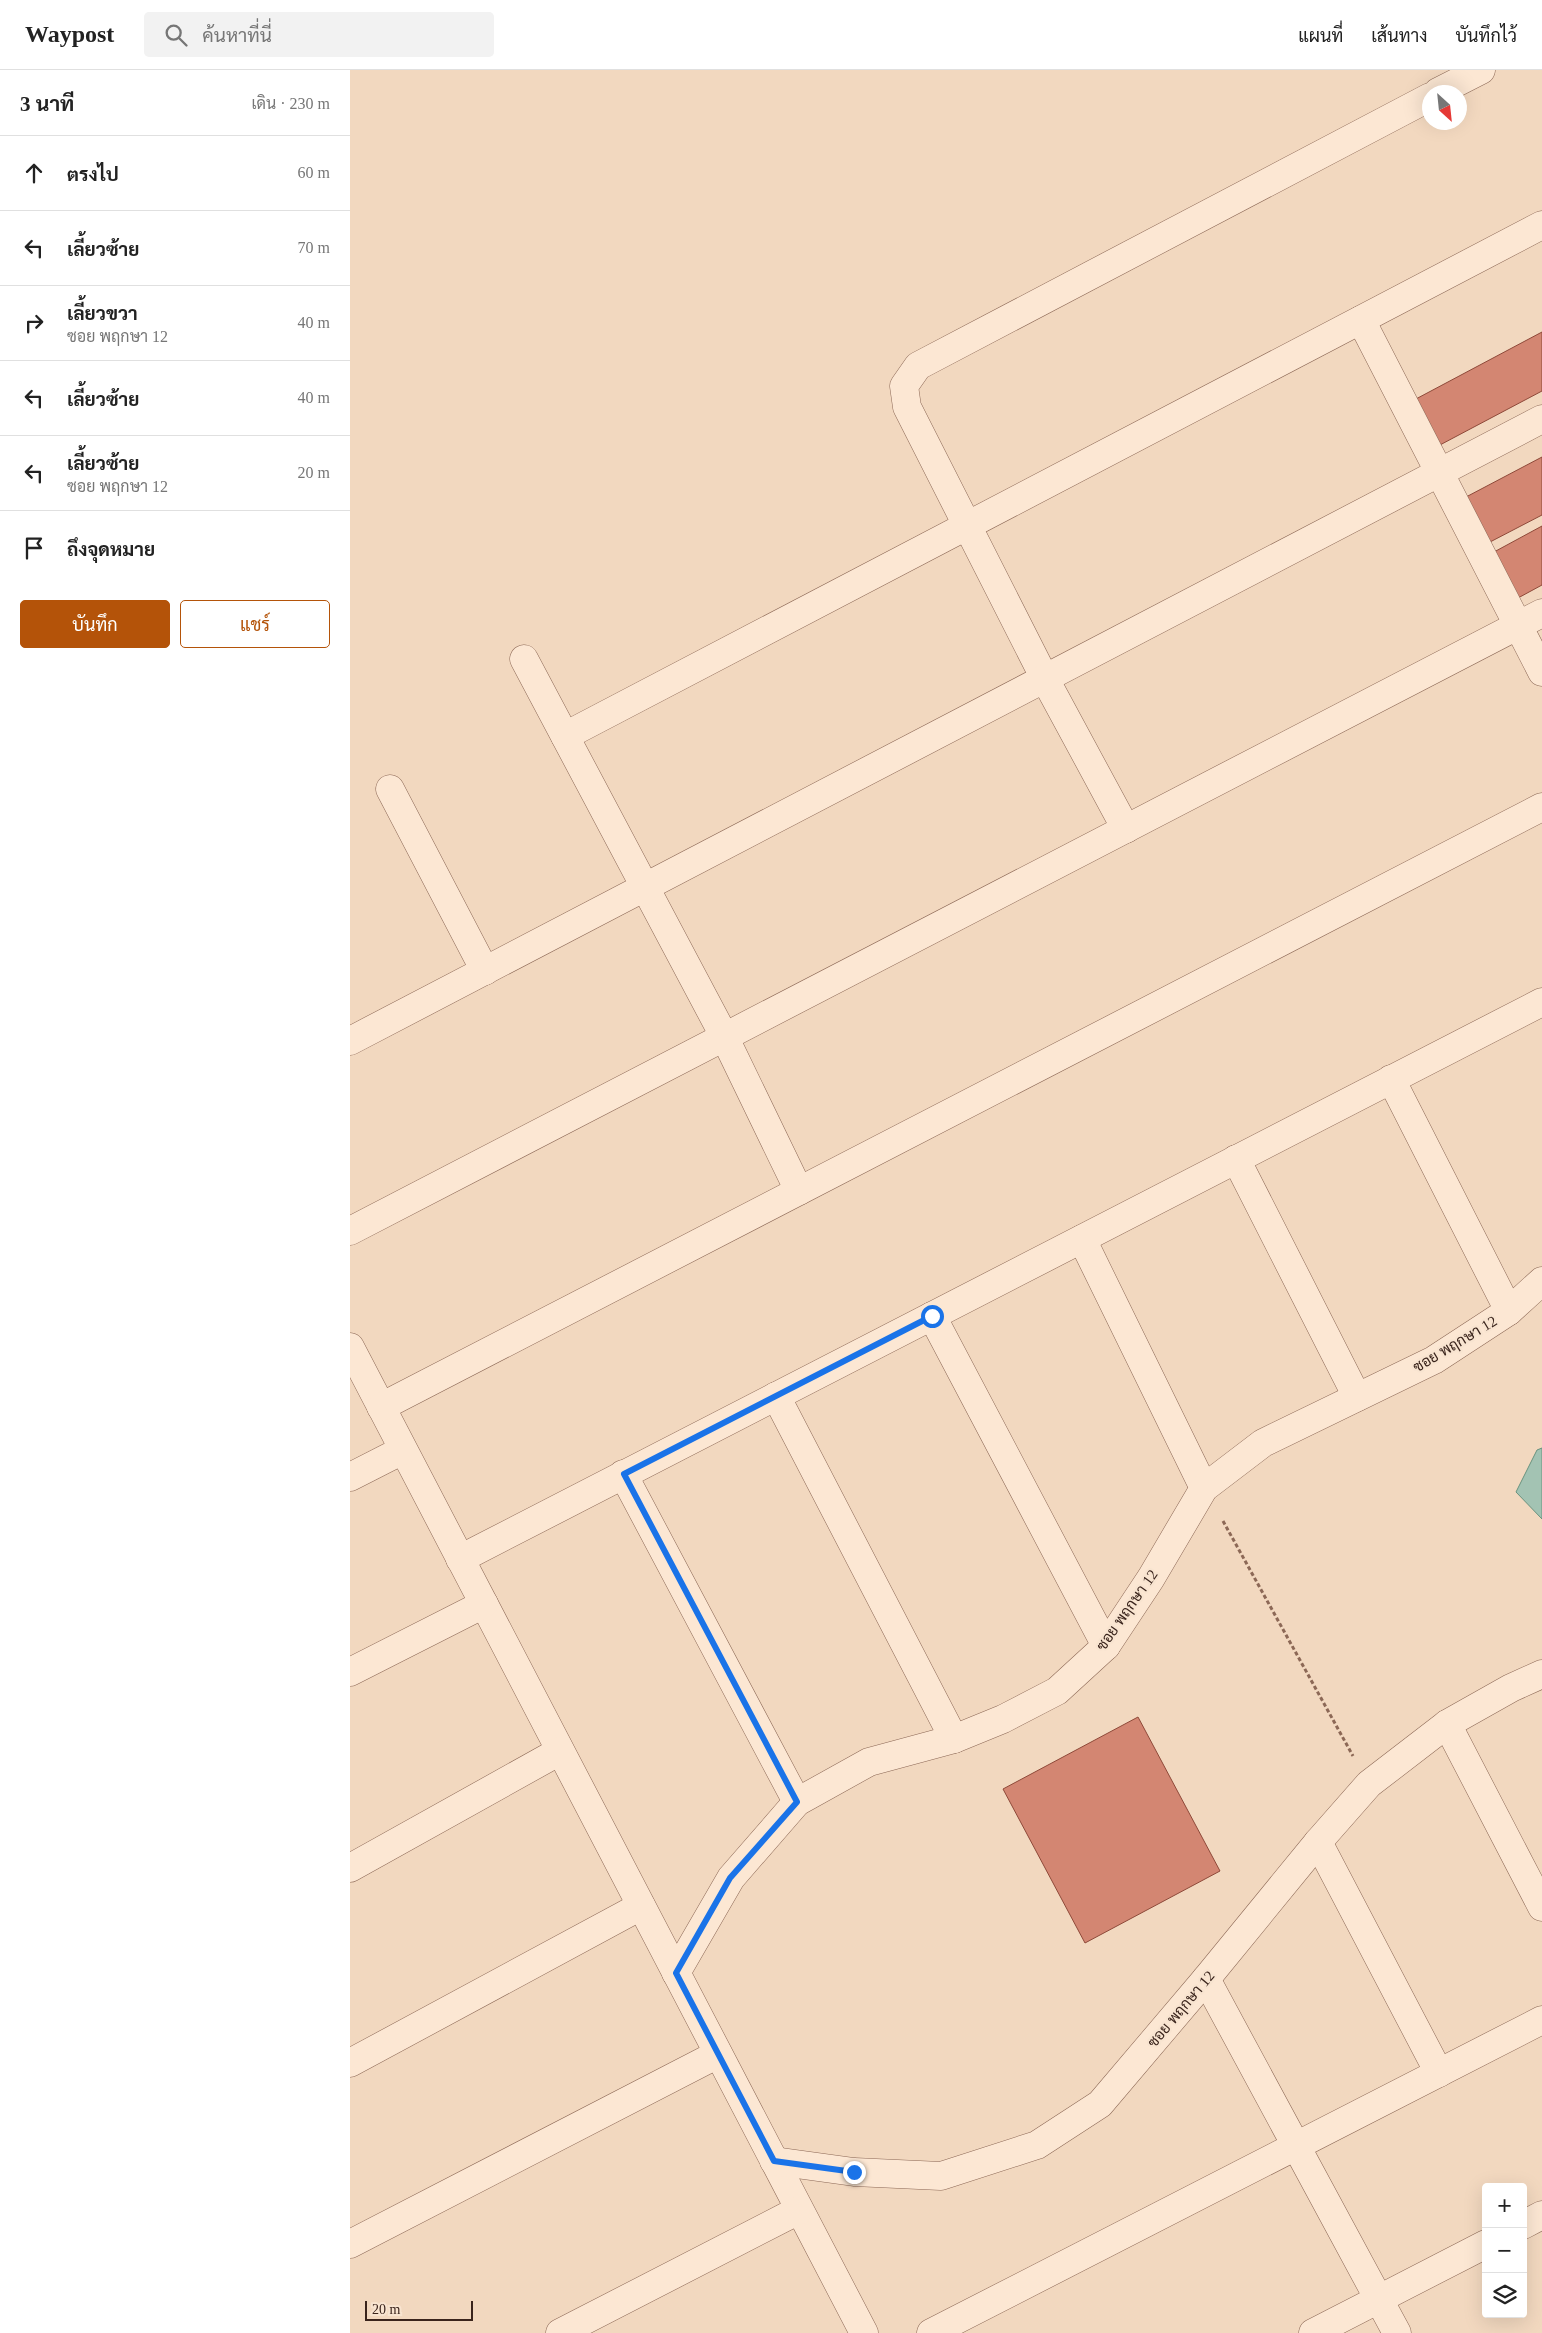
<!DOCTYPE html>
<html lang="th">
<head>
<meta charset="utf-8">
<style>
  body { margin:0; font-family:"Times New Roman",Sarabun,serif; background:#f2f2f2; color:#222 }
  .controls { position:absolute; right:15px; bottom:15px; display:grid; overflow:hidden; border-radius:5px; box-shadow:0 5px 20px #0002 }
  .controls button { width:45px; height:45px; display:grid; place-items:center; padding:0; border:0; border-bottom:1px solid #e0e0e0; background:#fff; color:#222; font:25px sans-serif }
  .compass { position:absolute; left:1072px; top:15px; width:45px; height:45px; border-radius:50%; background:#fff; box-shadow:0 5px 20px #0002; rotate:153deg }
  .scale { position:absolute; left:15px; bottom:12px; width:108px; box-sizing:border-box; padding-left:5px; border:2px solid #3a241c; border-top:0; font-size:14px; line-height:18px; white-space:nowrap; color:#3a241c; -webkit-text-stroke:4px #f8e4d0; paint-order:stroke }
  .stop { position:absolute; width:15px; height:15px; margin:-11px; border:4px solid #1a73e8; border-radius:50%; background:#fff }
  .stop.end { background:#1a73e8; border-color:#fff; box-shadow:0 1px 5px #0008 }
  .list { margin:0; padding:0; list-style:none }
  h2 { display:flex; justify-content:space-between; align-items:center; height:65px; margin:0; padding:0 20px; font-size:21px }
  h2 small { font-size:16px; font-weight:400; color:#767676 }
  .list li { display:grid; grid-template-columns:32px 1fr auto; gap:15px; align-items:center; box-sizing:border-box; height:75px; padding:0 20px; border-top:1px solid #e0e0e0 }
  .list b { display:block; font-size:19px; white-space:nowrap }
  .list p { margin:0; font-size:16px; white-space:nowrap; color:#767676 }
  .list em { font-size:16px; font-style:normal; color:#767676 }
  .actions { display:flex; gap:10px; padding:15px 20px }
  .actions a { flex:1; padding:11px 0; border:1px solid #b45309; border-radius:5px; text-align:center; font-size:18px; color:#b45309 }
  .actions .main { background:#b45309; color:#fff }
  .icon { flex:none; width:28px; height:28px; fill:none; stroke:currentColor; stroke-width:2; stroke-linecap:round; stroke-linejoin:round }
  .map { position:relative; flex:none; width:1192px; height:2263px; overflow:hidden }
  header { display:flex; align-items:center; gap:30px; box-sizing:border-box; height:70px; padding:0 25px; background:#fff; border-bottom:1px solid #e0e0e0 }
  header strong { font-size:24px }
  nav { display:flex; gap:28px; margin-inline-start:auto; font-size:18px }
  .search { width:350px; height:45px; background:#f2f2f2; display:flex; align-items:center; gap:12px; box-sizing:border-box; padding:0 18px; border-radius:5px; color:#767676; font-size:19px }
  main { display:flex }
  aside { flex:1; background:#fff }
  .map>svg:first-child { display:block }
</style>
</head>
<body>
<header>
<strong>Waypost</strong>
<div class="search"><svg class="icon" aria-label="search" viewBox="0 0 24 24"><circle cx="10" cy="10" r="6"/><path d="M15 15l6 6"/></svg>ค้นหาที่นี่</div>
<nav><a>แผนที่</a><a>เส้นทาง</a><a>บันทึกไว้</a></nav>
</header>
<main>
<aside>
<h2>3 นาที<small>เดิน · 230 m</small></h2>
<ul class="list">
<li><svg class="icon" aria-label="ahead" viewBox="0 0 24 24"><path d="M12 20V5M6 11l6-6 6 6"/></svg><div><b>ตรงไป</b></div><em>60 m</em></li>
<li><svg class="icon" aria-label="left" viewBox="0 0 24 24"><path d="M17 20v-9H6M10 6l-5 5 5 5"/></svg><div><b>เลี้ยวซ้าย</b></div><em>70 m</em></li>
<li><svg class="icon" aria-label="right" viewBox="0 0 24 24"><path d="M7 20v-9h11M14 6l5 5-5 5"/></svg><div><b>เลี้ยวขวา</b><p>ซอย พฤกษา 12</p></div><em>40 m</em></li>
<li><svg class="icon" aria-label="left" viewBox="0 0 24 24"><path d="M17 20v-9H6M10 6l-5 5 5 5"/></svg><div><b>เลี้ยวซ้าย</b></div><em>40 m</em></li>
<li><svg class="icon" aria-label="left" viewBox="0 0 24 24"><path d="M17 20v-9H6M10 6l-5 5 5 5"/></svg><div><b>เลี้ยวซ้าย</b><p>ซอย พฤกษา 12</p></div><em>20 m</em></li>
<li><svg class="icon" aria-label="arrive" viewBox="0 0 24 24"><path d="M6 21V4h12l-3 4 3 4H6"/></svg><div><b>ถึงจุดหมาย</b></div></li>
</ul>
<div class="actions"><a class="main">บันทึก</a><a>แชร์</a></div>
</aside>
<div class="map">
<svg width="1192" height="2263" viewBox="0 0 1192 2263">
  <rect width="100%" height="100%" fill="#f2d8bf"/>
  <path fill="#a3c3b3" stroke="#69927f" d="M1192,1378V1449L1166,1422L1187,1380Z"/>
  <g fill="#d38672" stroke="#8e4939">
    <path d="M1192,262V321L1088,376L1064,330Z"/>
    <path d="M1192,387V445L1140,472L1116,427Z"/>
    <path d="M1192,456V515L1168,528L1144,482Z"/>
    <path d="M788,1647L870,1801L735,1873L653,1719Z"/>
  </g>
  <g fill="none" stroke-linecap="round" stroke-linejoin="round">
    <g stroke="#8c6856" stroke-width="29">
      <g id="minor">
        <path d="M1088,22L1131,0"/>
        <path d="M1011,250L1192,602"/>
        <path d="M174,589L374,966L449,1121"/>
        <path d="M215,666L1192,155"/>
        <path d="M40,719L135,901"/>
        <path d="M776,759L695,609L557,337L554,316L568,296L1080,27"/>
        <path d="M0,971L1192,349"/>
        <path d="M1041,1009L1159,1241"/>
        <path d="M886,1089L1007,1327"/>
        <path d="M0,1161L1192,543"/>
        <path d="M732,1169L854,1418"/>
        <path d="M582,1246L756,1576"/>
        <path d="M0,1277L514,2263"/>
        <path d="M426,1326L604,1669"/>
        <path d="M31,1337L1192,737"/>
        <path d="M273,1404L447,1732"/>
        <path d="M0,1407L53,1380"/>
        <path d="M110,1489L1192,932"/>
        <path d="M0,1602L134,1534"/>
        <path d="M1097,1654L1192,1837"/>
        <path d="M968,1772L1089,2003"/>
        <path d="M0,1798L210,1681"/>
        <path d="M326,1903L381,1808L447,1732L519,1692L604,1669L653,1649L707,1621L756,1576L801,1508L854,1418L913,1373L1084,1290L1159,1241L1192,1211"/>
        <path d="M856,1909L1047,2263"/>
        <path d="M0,1993L291,1836"/>
        <path d="M424,2091L504,2102L591,2106L687,2075L750,2034L856,1909L968,1772L1019,1714L1097,1654L1161,1618L1192,1604"/>
        <path d="M1173,2155L1192,2145"/>
        <path d="M0,2174L368,1984"/>
        <path d="M210,2263L449,2140"/>
        <path d="M581,2263L1192,1950"/>
        <path d="M963,2263L1136,2174"/>
      </g>
    </g>
    <path stroke="#8c6856" stroke-width="3" stroke-dasharray="4 2.5" stroke-linecap="butt" d="M873,1451L1003,1686"/>
    <use href="#minor" stroke="#fce7d3" stroke-width="28"/>
  </g>
  <g fill="none" stroke-linecap="round" stroke-linejoin="round">
    <path stroke="#1a73e8" stroke-width="6" d="M504,2102L424,2091L326,1903L380,1808L447,1732L274,1404L582,1246"/>
  </g>
  <g text-anchor="middle" dominant-baseline="central" stroke-width="4.5" stroke-linejoin="round" paint-order="stroke">
    <g font-size="15" fill="#3a241c" stroke="#f8e4d0">
      <text transform="translate(1105 1274) rotate(-31)">ซอย พฤกษา 12</text>
      <text transform="translate(777 1540) rotate(-55)">ซอย พฤกษา 12</text>
      <text transform="translate(831 1939) rotate(-50)">ซอย พฤกษา 12</text>
    </g>
  </g>
</svg>
<div class="controls">
<button>+</button>
<button>−</button>
<button><svg class="icon" aria-label="layers" viewBox="0 0 24 24"><path d="M12 4l9 5-9 5-9-5zM3 14l9 5 9-5"/></svg></button>
</div>
<svg class="compass" viewBox="-18 -18 36 36"><path d="M0-13l5 13h-10z" fill="#e53935"/><path d="M0 13l5-13h-10z" fill="#767676"/></svg>
<div class="scale">20 m</div>
<div class="stop" style="left:582px;top:1246px"></div>
<div class="stop end" style="left:504px;top:2102px"></div>
</div>
</main>
</body>
</html>
